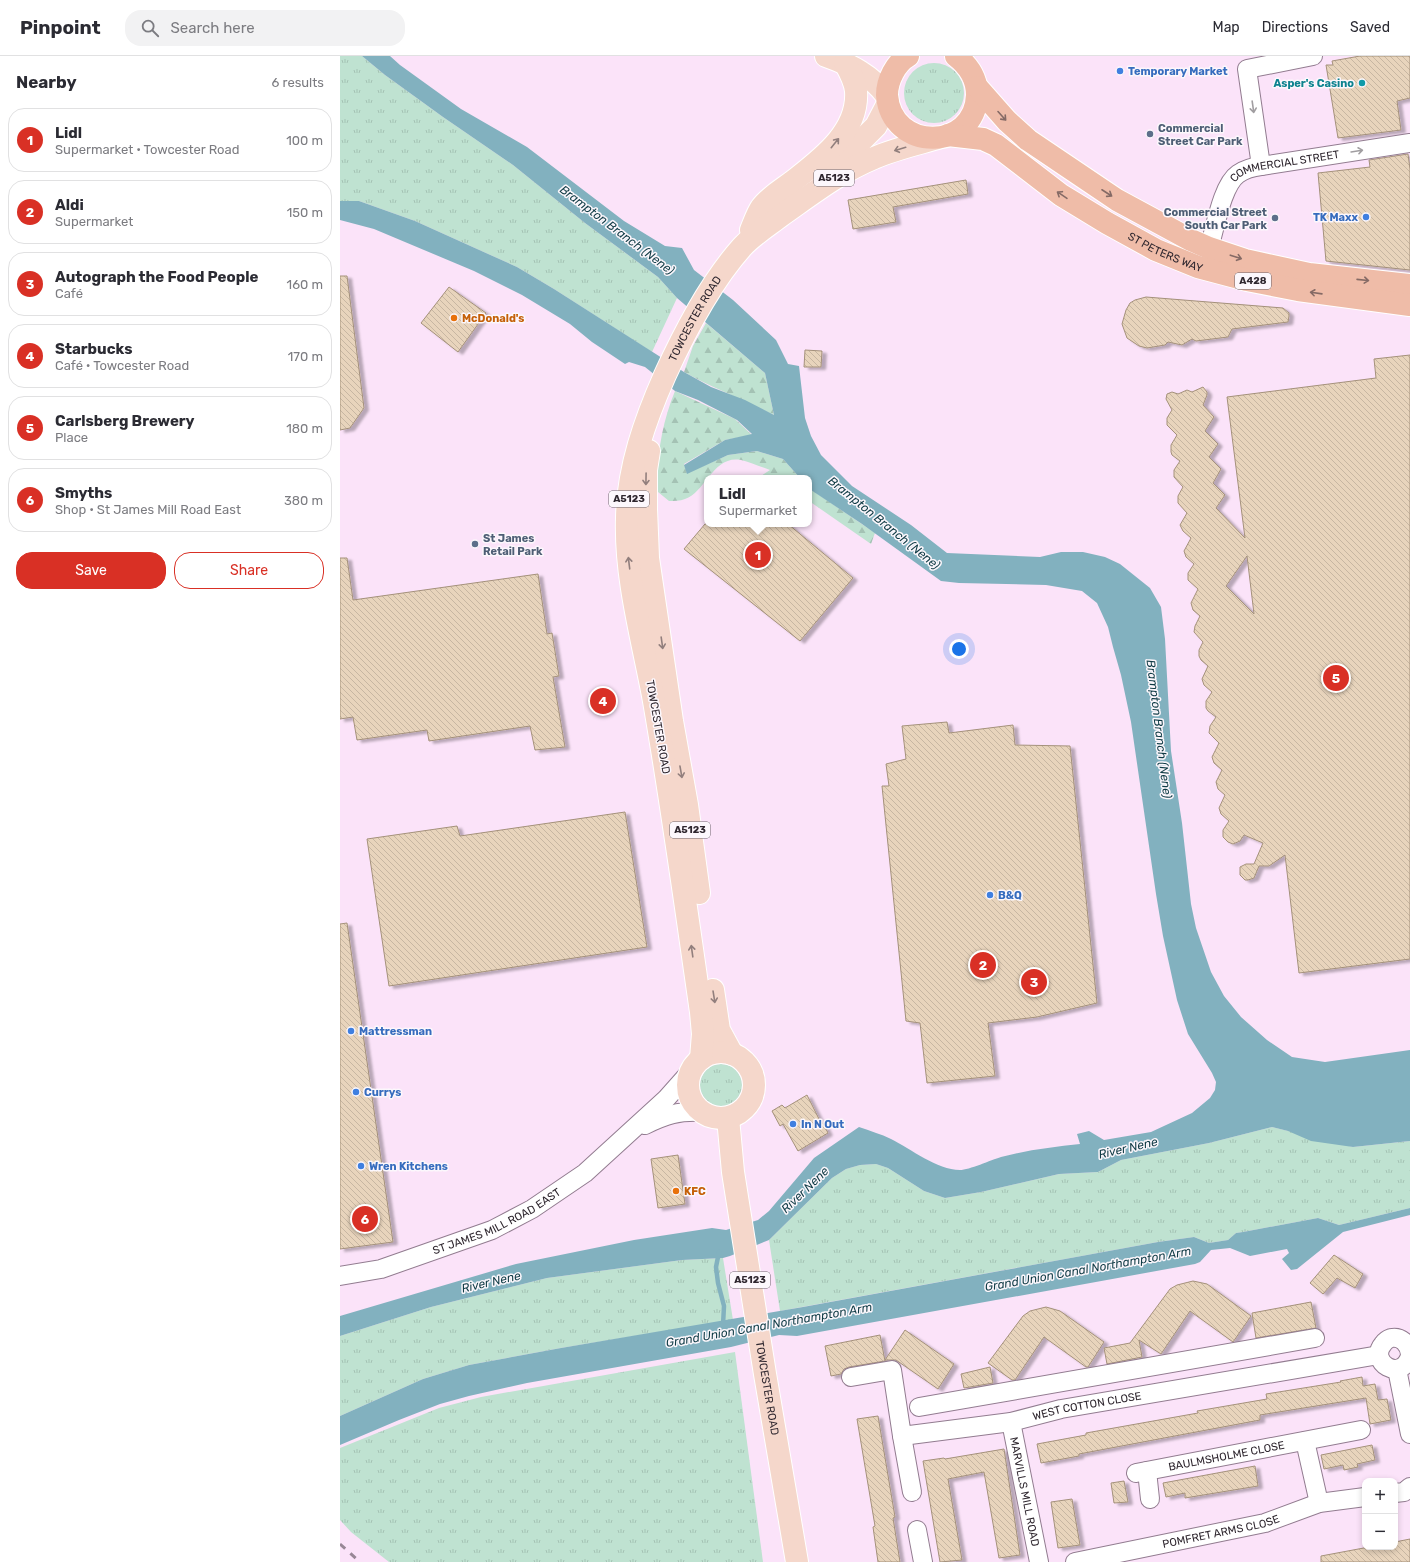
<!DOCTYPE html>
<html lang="en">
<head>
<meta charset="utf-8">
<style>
  body { margin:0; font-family:Rubik,sans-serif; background:#f2f2f3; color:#2b2b33 }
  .controls { position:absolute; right:12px; bottom:12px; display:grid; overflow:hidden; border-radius:8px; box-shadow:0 2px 6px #0003 }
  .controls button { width:36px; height:36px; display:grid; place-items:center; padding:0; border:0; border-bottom:1px solid #e1e1e2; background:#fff; color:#2b2b33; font:20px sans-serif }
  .you { position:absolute; left:619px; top:593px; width:14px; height:14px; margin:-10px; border:3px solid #fff; border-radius:50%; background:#1a73e8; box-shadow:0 0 0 6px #1a73e833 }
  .badge { display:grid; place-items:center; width:26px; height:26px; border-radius:50%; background:#d93025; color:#fff; font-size:13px; font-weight:700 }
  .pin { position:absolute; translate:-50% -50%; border:2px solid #fff; box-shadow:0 1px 4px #0006 }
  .popup { position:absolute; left:364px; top:419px; width:108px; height:52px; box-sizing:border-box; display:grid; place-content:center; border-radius:8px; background:#fff; filter:drop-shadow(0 1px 3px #0005); font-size:13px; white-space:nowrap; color:#7c7c81 }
  .popup b { font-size:15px; color:#2b2b33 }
  .popup::after { content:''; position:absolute; left:50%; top:100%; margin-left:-8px; border:8px solid transparent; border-top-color:#fff }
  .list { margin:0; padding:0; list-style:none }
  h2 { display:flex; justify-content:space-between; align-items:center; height:52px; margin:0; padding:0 16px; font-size:17px }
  h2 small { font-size:13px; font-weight:400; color:#7c7c81 }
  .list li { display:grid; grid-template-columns:26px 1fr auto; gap:12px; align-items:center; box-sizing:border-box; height:64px; margin:0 8px 8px; padding:0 8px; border:1px solid #e1e1e2; border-radius:16px }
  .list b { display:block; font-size:15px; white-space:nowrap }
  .list p { margin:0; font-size:13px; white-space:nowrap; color:#7c7c81 }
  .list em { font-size:13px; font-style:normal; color:#7c7c81 }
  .actions { display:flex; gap:8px; padding:12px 16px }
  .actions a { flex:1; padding:9px 0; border:1px solid #d93025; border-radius:16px; text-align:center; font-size:14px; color:#d93025 }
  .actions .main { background:#d93025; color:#fff }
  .icon { flex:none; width:22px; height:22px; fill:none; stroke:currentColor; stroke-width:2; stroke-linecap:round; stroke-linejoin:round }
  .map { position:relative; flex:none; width:1070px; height:1506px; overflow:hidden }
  header { display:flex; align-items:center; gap:24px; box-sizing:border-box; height:56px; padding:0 20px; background:#fff; border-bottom:1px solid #e1e1e2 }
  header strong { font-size:19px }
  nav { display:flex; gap:22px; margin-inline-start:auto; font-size:14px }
  .search { width:280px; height:36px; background:#f2f2f3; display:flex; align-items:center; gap:10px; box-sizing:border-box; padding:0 14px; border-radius:16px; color:#7c7c81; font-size:15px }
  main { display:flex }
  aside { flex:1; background:#fff }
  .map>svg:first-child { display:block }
</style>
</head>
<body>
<header>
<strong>Pinpoint</strong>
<div class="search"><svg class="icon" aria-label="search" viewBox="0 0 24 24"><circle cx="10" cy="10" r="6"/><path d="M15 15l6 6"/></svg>Search here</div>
<nav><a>Map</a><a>Directions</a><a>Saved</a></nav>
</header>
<main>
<aside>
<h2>Nearby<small>6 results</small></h2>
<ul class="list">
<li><span class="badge">1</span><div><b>Lidl</b><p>Supermarket · Towcester Road</p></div><em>100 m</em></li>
<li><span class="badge">2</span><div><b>Aldi</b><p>Supermarket</p></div><em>150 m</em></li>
<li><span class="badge">3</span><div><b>Autograph the Food People</b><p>Café</p></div><em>160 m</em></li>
<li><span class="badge">4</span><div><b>Starbucks</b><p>Café · Towcester Road</p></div><em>170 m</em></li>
<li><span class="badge">5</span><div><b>Carlsberg Brewery</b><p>Place</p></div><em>180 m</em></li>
<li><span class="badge">6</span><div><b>Smyths</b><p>Shop · St James Mill Road East</p></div><em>380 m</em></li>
</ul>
<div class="actions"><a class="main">Save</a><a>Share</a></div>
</aside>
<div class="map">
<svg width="1070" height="1506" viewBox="0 0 1070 1506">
  <defs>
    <pattern id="grass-tufts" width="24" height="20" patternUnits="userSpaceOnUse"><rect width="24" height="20" fill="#bfe2d1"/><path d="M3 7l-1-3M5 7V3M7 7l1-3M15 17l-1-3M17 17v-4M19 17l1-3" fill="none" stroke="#a4c2b4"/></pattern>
    <pattern id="forest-firs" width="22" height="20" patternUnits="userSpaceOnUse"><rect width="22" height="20" fill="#bfe2d1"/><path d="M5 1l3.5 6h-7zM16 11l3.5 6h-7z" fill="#a4c2b4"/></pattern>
    <pattern id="building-back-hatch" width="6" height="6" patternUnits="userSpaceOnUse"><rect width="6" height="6" fill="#e8d4bc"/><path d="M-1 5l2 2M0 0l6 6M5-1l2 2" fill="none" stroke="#c7b6a2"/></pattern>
    <filter id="shadow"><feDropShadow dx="4.5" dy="2.5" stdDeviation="1" flood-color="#0004"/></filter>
  </defs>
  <rect width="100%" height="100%" fill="#fbe3f9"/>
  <g fill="url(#grass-tufts)">
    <path d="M0,0H22L45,19L103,61L173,109L245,167L318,221L337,242L312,296L214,233L177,211L75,165L19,145H0Z"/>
    <circle cx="594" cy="37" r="30"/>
    <circle cx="381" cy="1029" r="21"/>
    <path d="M932,1071L1013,1091L1070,1085V1152L999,1169L978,1162L903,1176L896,1177L888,1184L869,1187L854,1181L818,1186L440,1255L429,1184L492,1122L506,1113L520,1109L536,1108L548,1112L584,1135L605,1142L641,1136L719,1118L758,1116L781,1104L869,1087Z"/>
    <path d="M383,1202L393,1264L221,1292L129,1309L83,1323L0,1360V1280L91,1251L207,1222L342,1204Z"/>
    <path d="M395,1296L423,1506H49L11,1476L0,1464V1392L99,1352L141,1341Z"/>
  </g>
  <g fill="url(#forest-firs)">
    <path d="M366,267L425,317L434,359C404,344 373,332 344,316L353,290Z"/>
    <path d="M335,335L395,363L412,379L385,384L344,408L347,417L388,399L417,395L443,403L460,422H418L430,414C421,411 410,406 401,404C373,399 366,436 345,443C340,445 334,445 329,445L318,436C316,401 322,367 335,335Z"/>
    <path d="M469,432L535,477L531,488L469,445Z"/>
  </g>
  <g fill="#82b1bf">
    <path d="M22,0H50L60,9L121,53L187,91L284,165L325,190L342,192L354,214L393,244L436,284L448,308L459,310L465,362L471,380L481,399L512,430L571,469L607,497L700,501L721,496H743L765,501L780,508L810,532L821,551L825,583L831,695L842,767L851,848L856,872L871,916L884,940L901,961L927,984L952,1001L985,1006L1070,994V1085L1013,1091L971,1085L948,1075L932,1071L869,1087L781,1104L758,1116L719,1118L641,1136L605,1142L584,1135L548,1112L536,1108L520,1109L506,1113L492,1122L429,1184L390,1200L383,1202L342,1204L207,1222L91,1251L0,1280V1260L176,1208L294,1184L372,1172L386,1174L418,1164L429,1155L474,1102L519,1071C530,1075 541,1078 551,1083C571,1093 597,1114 620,1114C629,1114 651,1104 661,1101C687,1094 713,1091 740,1088L737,1078L749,1075L764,1084L811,1076L852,1057L870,1042L875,1034L876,1026L872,1017L848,978L837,944L823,880L816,838L791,666L781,619L773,591L768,571L757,547L742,535L706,529L619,527L601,525L522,468L471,434L469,432V422H460L443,403L417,395L388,399L347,418L344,409L385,384L412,378L397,364L358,344L335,335L305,311L289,306L285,308L252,286L230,268L182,239L134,215L34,173L0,164V145H19L75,165L177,211L214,233L344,316L371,331L405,344L434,359L425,317L337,242L318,221L245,167L173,109L103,61L45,19Z"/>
    <path d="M1070,1152V1159L1003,1176L957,1213L951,1214L942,1203L949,1197L947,1193L910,1200L890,1192L871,1194L860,1206L855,1208L457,1280L439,1279L391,1291L187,1327L129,1340L100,1348L59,1364L0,1389V1360L83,1323L129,1309L221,1292L463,1251L818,1186L854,1181L869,1187L888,1184L896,1177L903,1176L978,1162L999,1169Z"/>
  </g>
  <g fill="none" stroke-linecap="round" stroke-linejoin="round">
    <path stroke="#82b1bf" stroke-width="4.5" d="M379,1196L376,1211L378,1227L384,1250L383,1269"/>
  </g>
  <g fill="url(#building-back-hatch)" stroke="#a4917b" fill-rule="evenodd" filter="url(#shadow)">
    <path d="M1020,0H1070V42L1057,45L1061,74L998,82L986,9H993L992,5Z"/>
    <path d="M1068,98L1070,113V214L986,205L978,117L1030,111L1029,104Z"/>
    <path d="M626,124L628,138L553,151L556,166L513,173L508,144Z"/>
    <path d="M0,220H7L24,352L10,372L0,374Z"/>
    <path d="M109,231L146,257L118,296L81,267Z"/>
    <path d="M806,241L943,252L949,257V260L948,266L892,273L888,281L856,285L852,283L842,289L828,286L825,289L807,292L799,290L787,282L782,268L786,254L790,247L795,244Z"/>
    <path d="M465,294L482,295L481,311H464Z"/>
    <path d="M1070,299V903L959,917L945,799L929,810H919L914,822L908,824H905L900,819V811L906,808H914L923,787L904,779L900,785L893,788L888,786L883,781V774L889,765L881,758L879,752L885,739L878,733L876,726L882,714L874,707L872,701L879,687L869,677L870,670L876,661L868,655L866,652V645L872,636L864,629L862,623L868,610L861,604L859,600V594L863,586L854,576L855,570L860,560L853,554L851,547L858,533L848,524V517L854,508L846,501L844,495L851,482L843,475L840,469L847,457L838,447V440L843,431L834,421V414L840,405L832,399L831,396V389L837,379L827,369V362L832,354L826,343L827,338L832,336L838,338L847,334L852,336L863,331L867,336V339L863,349L874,361L865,375L878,388L869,401L881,413L873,427L885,439L876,452L905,482L887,341L1036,322L1034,303ZM907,500L914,558L886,530Z"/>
    <path d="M365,468H448L513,522L460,585L344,493Z"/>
    <path d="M0,502H7L13,544L198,518L207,578L212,577L219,620L213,621L225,691L195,694L190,670L89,685L87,674L17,684L13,661L0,663Z"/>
    <path d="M607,666L609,677L673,669L675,689L730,690L757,947L697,961L648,967L655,1020L587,1027L580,967L566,965L542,730H549L546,708L566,703L562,670Z"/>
    <path d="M285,756L307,891L49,930L27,783L117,770L120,780Z"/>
    <path d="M7,867L53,1186L0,1193V868Z"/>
    <path d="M467,1039L481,1067H483L488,1077L458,1095L443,1068L440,1070L432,1055L442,1049L445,1052Z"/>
    <path d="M338,1099L345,1148L318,1152L311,1103Z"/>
    <path d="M994,1199L1023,1218L1015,1232L997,1222L983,1238L970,1227Z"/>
    <path d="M853,1225L867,1228L911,1260L893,1286L850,1255L821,1298L799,1284L802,1301L767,1308L764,1292L790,1287L830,1233L837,1229Z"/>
    <path d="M971,1246L976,1272L916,1282L912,1257Z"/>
    <path d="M706,1251L720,1255L764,1286L748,1311H746L704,1281L675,1324H672L648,1307L683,1260L690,1255Z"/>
    <path d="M565,1274L614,1308L598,1333L556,1304H545Z"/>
    <path d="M540,1279L545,1305L509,1311L504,1313L501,1318L491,1320L485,1290Z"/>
    <path d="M650,1311L653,1327L624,1332L621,1318Z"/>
    <path d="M1022,1321L1023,1330L1035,1328L1038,1344L1047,1343L1051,1364L1030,1368L1026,1342L920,1359V1364L739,1398V1400L701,1407L697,1388L746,1379V1377L858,1357L857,1355L927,1343L926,1338L1001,1326L1000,1325Z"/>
    <path d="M538,1360L555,1461L553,1462L560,1506H538L533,1471L535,1470L517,1363Z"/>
    <path d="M1032,1389L1035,1404L1017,1408L1018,1411L1004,1414L1003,1409L984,1413L981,1399Z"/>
    <path d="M664,1393L680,1499L659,1502L644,1416L608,1423L622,1504L600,1506L583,1405L604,1402L605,1403Z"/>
    <path d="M915,1410L918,1430L845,1442V1437L826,1441L823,1427Z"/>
    <path d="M784,1425L788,1446L774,1447L771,1427Z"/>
    <path d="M732,1443L740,1489L718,1492L711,1446Z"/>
    <path d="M1070,1483V1506H981V1500L1029,1491H1055V1486Z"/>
  </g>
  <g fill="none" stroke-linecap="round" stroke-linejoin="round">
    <g stroke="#927c90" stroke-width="20">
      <g id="minor">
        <path d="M921,110L907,13L973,0"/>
        <path id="s1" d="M869,192C875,173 882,129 898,118C905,113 913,111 921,110L1070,87"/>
        <path d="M305,1069C326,1059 338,1055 361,1056"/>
        <path id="s2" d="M0,1220L41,1213L152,1174L192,1153L245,1117L326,1043L350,1016"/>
        <path d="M1070,1298C1069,1288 1061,1280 1051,1282C1048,1283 1045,1285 1043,1288C1028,1306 1061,1327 1070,1300"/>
        <path d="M1057,1313L1070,1378"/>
        <path id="s3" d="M511,1321L552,1314L562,1380L671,1366L721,1353L1039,1299"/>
        <path d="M579,1351L975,1282"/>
        <path id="s4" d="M671,1366L699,1506"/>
        <path d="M562,1380L572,1436"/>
        <path d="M965,1385L979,1447"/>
        <path d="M807,1415L810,1443"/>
        <path id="s5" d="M796,1417L1021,1374"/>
        <path d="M1055,1437L1064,1436L1070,1431"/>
        <path d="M577,1474L583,1506"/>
        <path id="s6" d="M735,1506L925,1467L979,1447L1025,1441"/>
      </g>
    </g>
    <g stroke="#fff" stroke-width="24">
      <g id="major">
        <path d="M486,0C511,9 531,19 547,40"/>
        <path d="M485,115L514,92L536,70L548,47"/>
        <path d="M411,174C414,167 417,158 421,152C429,141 441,134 452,126C480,104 519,76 516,35C515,25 510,16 505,7"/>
        <path d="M309,395L306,414V453L308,502L332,665L347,749L359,837"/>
        <path d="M373,934L379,974L392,998"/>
        <circle cx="381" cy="1029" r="33"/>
        <path id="s7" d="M361,1003L363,978L361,956C346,852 332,749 314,645C303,585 285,523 287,462C288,412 305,364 325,319C345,275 370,227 402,191C413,179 429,169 442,159C472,138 500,116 534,102C554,93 577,88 598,82"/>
        <path id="s8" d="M388,1062L393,1116L425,1318L457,1506"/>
      </g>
    </g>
    <g stroke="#fff" stroke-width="24">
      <g id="highway">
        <path d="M568,0C556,7 547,24 547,39C551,96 635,96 637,39C637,22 629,10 616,0"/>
        <path d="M637,31L667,65L688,84L777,144L851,184L869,192L905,204L969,218L1070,229"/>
        <path id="s9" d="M608,79L643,83L656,89L721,139L767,167L816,194L858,211L907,224L958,234L1070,249"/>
      </g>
    </g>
    <use href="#minor" stroke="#fff" stroke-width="18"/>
    <use href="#major" stroke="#f5d7cb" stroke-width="22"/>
    <use href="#highway" stroke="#efbca8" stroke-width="22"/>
    <path stroke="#988796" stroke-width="3" stroke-dasharray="7 7" stroke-linecap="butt" d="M0,1488L20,1506"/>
  </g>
  <defs><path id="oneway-shaft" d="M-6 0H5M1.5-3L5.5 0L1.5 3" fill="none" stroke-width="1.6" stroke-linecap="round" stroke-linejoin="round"/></defs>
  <g stroke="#a19ea1">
    <use href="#oneway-shaft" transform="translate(913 51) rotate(82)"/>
    <use href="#oneway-shaft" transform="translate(1017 95) rotate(-9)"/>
  </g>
  <g stroke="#856a65">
    <use href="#oneway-shaft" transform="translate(662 60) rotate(48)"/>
    <use href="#oneway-shaft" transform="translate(767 137) rotate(33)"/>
    <use href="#oneway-shaft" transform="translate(722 139) rotate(-146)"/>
    <use href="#oneway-shaft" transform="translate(896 201) rotate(18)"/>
    <use href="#oneway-shaft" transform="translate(1023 224) rotate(6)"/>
    <use href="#oneway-shaft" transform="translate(976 237) rotate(-172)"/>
  </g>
  <g stroke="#927f7d">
    <use href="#oneway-shaft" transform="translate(495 87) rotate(-51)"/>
    <use href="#oneway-shaft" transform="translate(560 93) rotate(163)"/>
    <use href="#oneway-shaft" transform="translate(306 423) rotate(91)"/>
    <use href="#oneway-shaft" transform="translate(289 507) rotate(-97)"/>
    <use href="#oneway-shaft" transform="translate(322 587) rotate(82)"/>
    <use href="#oneway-shaft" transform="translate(341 716) rotate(80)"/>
    <use href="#oneway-shaft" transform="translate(352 895) rotate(-98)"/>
    <use href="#oneway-shaft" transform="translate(374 941) rotate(81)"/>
  </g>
  <g fill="#3f7fe0" stroke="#fcf7fc" stroke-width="1.5">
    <circle cx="780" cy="15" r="4"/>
    <circle cx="1026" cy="161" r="4"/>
    <circle cx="650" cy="839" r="4"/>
    <circle cx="11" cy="975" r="4"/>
    <circle cx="16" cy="1036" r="4"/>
    <circle cx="453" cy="1068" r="4"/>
    <circle cx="21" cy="1110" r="4"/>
  </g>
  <circle fill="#0f9aa8" stroke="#fcf7fc" stroke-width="1.5" cx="1022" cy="27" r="4"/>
  <g fill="#5c6f8a" stroke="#fcf7fc" stroke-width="1.5">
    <circle cx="810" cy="78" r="4"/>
    <circle cx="935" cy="162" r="4"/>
    <circle cx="135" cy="488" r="4"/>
  </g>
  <g fill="#e8710a" stroke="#fcf7fc" stroke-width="1.5">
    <circle cx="114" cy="262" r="4"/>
    <circle cx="336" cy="1135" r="4"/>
  </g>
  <g text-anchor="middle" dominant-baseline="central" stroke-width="3" stroke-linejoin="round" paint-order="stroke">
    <g fill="#fcf7fc" stroke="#6c656c" stroke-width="1">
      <rect x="474" y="114" width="40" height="16" rx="3"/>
      <rect x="895" y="217" width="36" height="16" rx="3"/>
      <rect x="269" y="435" width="40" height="16" rx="3"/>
      <rect x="330" y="766" width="40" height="16" rx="3"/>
      <rect x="390" y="1216" width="40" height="16" rx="3"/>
    </g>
    <g font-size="10" font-weight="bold" fill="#2f272f">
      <text x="494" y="122">A5123</text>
      <text x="913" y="225">A428</text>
      <text x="289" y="443">A5123</text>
      <text x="350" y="774">A5123</text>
      <text x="410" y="1224">A5123</text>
    </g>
    <g font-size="11" font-weight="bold" fill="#366cbe" stroke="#fcf7fc" text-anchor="start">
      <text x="788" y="15">Temporary Market</text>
      <text x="1018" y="161" text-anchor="end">TK Maxx</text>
      <text x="658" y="839">B&amp;Q</text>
      <text x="19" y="975">Mattressman</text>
      <text x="24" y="1036">Currys</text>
      <text x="461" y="1068">In N Out</text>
      <text x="29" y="1110">Wren Kitchens</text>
    </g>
    <g font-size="11" font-weight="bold" fill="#0d838f" stroke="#fcf7fc" text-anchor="end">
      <text x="1014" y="27">Asper's Casino</text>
    </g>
    <g font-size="11" font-weight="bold" fill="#4e5e75" stroke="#fcf7fc" text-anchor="start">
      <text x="818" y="72">Commercial<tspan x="818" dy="13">Street Car Park</tspan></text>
      <text x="927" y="156" text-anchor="end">Commercial Street<tspan x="927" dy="13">South Car Park</tspan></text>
      <text x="143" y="482">St James<tspan x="143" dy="13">Retail Park</tspan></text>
    </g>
    <g font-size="11" fill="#2f272f" stroke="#fcf7fc">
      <text stroke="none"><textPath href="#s1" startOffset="128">COMMERCIAL STREET</textPath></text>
      <text stroke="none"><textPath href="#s9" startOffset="251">ST PETERS WAY</textPath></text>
      <text stroke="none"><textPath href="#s7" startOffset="760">TOWCESTER ROAD</textPath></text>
      <text transform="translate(318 671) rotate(80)">TOWCESTER ROAD</text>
      <text stroke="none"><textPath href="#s2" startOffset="167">ST JAMES MILL ROAD EAST</textPath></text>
      <text stroke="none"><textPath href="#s8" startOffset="273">TOWCESTER ROAD</textPath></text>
      <text stroke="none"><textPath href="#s3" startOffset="296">WEST COTTON CLOSE</textPath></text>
      <text stroke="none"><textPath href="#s5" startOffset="92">BAULMSHOLME CLOSE</textPath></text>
      <text stroke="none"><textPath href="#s4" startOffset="71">MARVILLS MILL ROAD</textPath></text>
      <text stroke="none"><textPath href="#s6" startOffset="149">POMFRET ARMS CLOSE</textPath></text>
    </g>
    <g font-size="11" font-weight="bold" fill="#c56008" stroke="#fcf7fc" text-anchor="start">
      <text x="122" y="262">McDonald's</text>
      <text x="344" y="1135">KFC</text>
    </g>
    <g font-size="12" font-style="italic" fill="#0f3b45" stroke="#fcf7fc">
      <text transform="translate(277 174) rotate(37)">Brampton Branch (Nene)</text>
      <text transform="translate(544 467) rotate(39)">Brampton Branch (Nene)</text>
      <text transform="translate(819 673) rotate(83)">Brampton Branch (Nene)</text>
      <text transform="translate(788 1092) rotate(-13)">River Nene</text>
      <text transform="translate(465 1134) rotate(-44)">River Nene</text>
      <text transform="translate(748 1213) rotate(-10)">Grand Union Canal Northampton Arm</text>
      <text transform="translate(151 1226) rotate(-13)">River Nene</text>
      <text transform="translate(429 1269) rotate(-10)">Grand Union Canal Northampton Arm</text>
    </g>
  </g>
</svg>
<div class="controls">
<button>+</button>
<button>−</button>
</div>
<div class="you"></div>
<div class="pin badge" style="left:418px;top:499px">1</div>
<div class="popup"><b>Lidl</b>Supermarket</div>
<div class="pin badge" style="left:643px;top:909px">2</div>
<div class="pin badge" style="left:694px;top:926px">3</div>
<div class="pin badge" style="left:263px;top:645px">4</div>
<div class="pin badge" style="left:996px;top:622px">5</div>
<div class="pin badge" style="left:25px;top:1163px">6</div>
</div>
</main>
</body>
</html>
